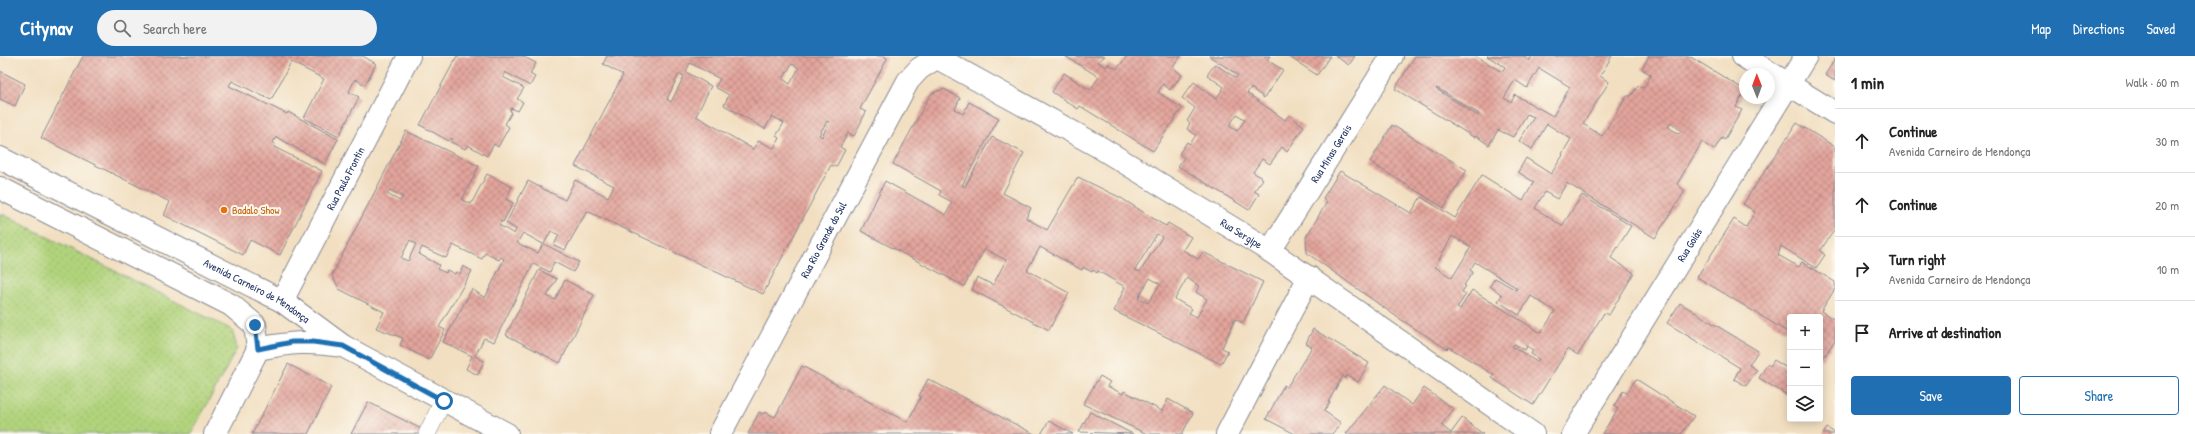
<!DOCTYPE html>
<html lang="en">
<head>
<meta charset="utf-8">
<style>
  body { margin:0; font-family:"Patrick Hand",sans-serif; background:#f2f2f2; color:#222 }
  .controls { position:absolute; right:12px; bottom:12px; display:grid; overflow:hidden; border-radius:4px; box-shadow:0 2px 10px #0003 }
  .controls button { width:36px; height:36px; display:grid; place-items:center; padding:0; border:0; border-bottom:1px solid #e0e0e0; background:#fff; color:#222; font:20px sans-serif }
  .compass { position:absolute; left:1739px; top:12px; width:36px; height:36px; border-radius:50%; background:#fff; box-shadow:0 2px 10px #0003; rotate:359deg }
  .stop { position:absolute; width:12px; height:12px; margin:-9px; border:3px solid #1f6fb2; border-radius:50%; background:#fff }
  .stop.end { background:#1f6fb2; border-color:#fff; box-shadow:0 1px 4px #0008 }
  .list { margin:0; padding:0; list-style:none }
  h2 { display:flex; justify-content:space-between; align-items:center; height:52px; margin:0; padding:0 16px; font-size:17px }
  h2 small { font-size:13px; font-weight:400; color:#767676 }
  .list li { display:grid; grid-template-columns:26px 1fr auto; gap:12px; align-items:center; box-sizing:border-box; height:64px; padding:0 16px; border-top:1px solid #e0e0e0 }
  .list b { display:block; font-size:15px; white-space:nowrap }
  .list p { margin:0; font-size:13px; white-space:nowrap; color:#767676 }
  .list em { font-size:13px; font-style:normal; color:#767676 }
  .actions { display:flex; gap:8px; padding:12px 16px }
  .actions a { flex:1; padding:9px 0; border:1px solid #1f6fb2; border-radius:4px; text-align:center; font-size:14px; color:#1f6fb2 }
  .actions .main { background:#1f6fb2; color:#fff }
  .icon { flex:none; width:22px; height:22px; fill:none; stroke:currentColor; stroke-width:2; stroke-linecap:round; stroke-linejoin:round }
  .map { position:relative; flex:none; width:1835px; height:378px; overflow:hidden }
  header { display:flex; align-items:center; gap:24px; box-sizing:border-box; height:56px; padding:0 20px; background:#1f6fb2; color:#fff }
  header strong { font-size:19px }
  nav { display:flex; gap:22px; margin-inline-start:auto; font-size:14px }
  .search { width:280px; height:36px; background:#f2f2f2; display:flex; align-items:center; gap:10px; box-sizing:border-box; padding:0 14px; border-radius:22px; color:#767676; font-size:15px }
  main { display:flex }
  aside { flex:1; background:#fff }
  .map>svg:first-child { display:block }
</style>
</head>
<body>
<header>
<strong>Citynav</strong>
<div class="search"><svg class="icon" aria-label="search" viewBox="0 0 24 24"><circle cx="10" cy="10" r="6"/><path d="M15 15l6 6"/></svg>Search here</div>
<nav><a>Map</a><a>Directions</a><a>Saved</a></nav>
</header>
<main>
<div class="map">
<svg width="1835" height="378" viewBox="0 0 1835 378">
  <defs>
    <pattern id="grass-dots" width="8" height="8" patternUnits="userSpaceOnUse"><rect width="8" height="8" fill="#b1d37b"/><path d="M2 2h.1M6 6h.1" fill="none" stroke="#98b56d" stroke-width="1.8" stroke-linecap="round"/></pattern>
    <pattern id="building-cross-hatch" width="8" height="8" patternUnits="userSpaceOnUse"><rect width="8" height="8" fill="#e3a59c"/><path d="M0 0l8 8M0 8l8-8" fill="none" stroke="#b78782"/></pattern>
  </defs>
  <rect width="100%" height="100%" fill="#fbf7ec"/>
  <filter id="ink" filterUnits="userSpaceOnUse"><feTurbulence type="fractalNoise" baseFrequency=".025" numOctaves="2"/><feDisplacementMap in="SourceGraphic" scale="8" xChannelSelector="R" yChannelSelector="G"/><feConvolveMatrix kernelMatrix="1 2 1 2 8 2 1 2 1" color-interpolation-filters="sRGB"/></filter>
  <filter id="wash" filterUnits="userSpaceOnUse"><feTurbulence type="fractalNoise" baseFrequency=".012" numOctaves="4" result="noise"/><feDisplacementMap in="SourceGraphic" scale="16" xChannelSelector="R" yChannelSelector="G"/><feGaussianBlur stdDeviation="0.9" result="paint"/><feColorMatrix in="noise" values="0 0 0 0 0 0 0 0 0 0 0 0 0 0 0 0 0 1.4 0 .05"/><feComposite in="paint" operator="in"/></filter>
  <g filter="url(#wash)">
    <rect width="100%" height="100%" fill="#f2dfc1"/>
    <path fill="url(#grass-dots)" stroke="#66816c" d="M0,157L232,274L237,292L191,378H0Z"/>
    <g id="blocks">
      <g fill="url(#building-cross-hatch)" fill-rule="evenodd">
        <path d="M83,0H363L376,8L365,29L355,23L349,36L359,41L339,80L304,62L324,23L291,6L271,44L232,25L229,30L287,58L288,56L338,83L325,108L276,81L273,86L275,88L274,91L322,115L280,199L250,184L243,199L164,159L170,146L41,82Z"/>
        <path d="M457,0H522L536,7L530,18L535,21L530,30L505,16L503,21L524,32L517,43L523,46L518,55L511,52L510,55L512,56L505,68L509,71L498,91L494,88L487,100L468,89L465,93L451,86L453,83L451,82L449,85L420,69Z"/>
        <path d="M607,0H885L887,3L860,53L866,56L854,80L848,77L840,91L845,94L836,111L831,109L763,238L587,155L565,194L554,189L559,179L551,175L544,188L579,206L573,216L554,206L550,216L533,208L494,286L484,282L475,300L484,305L478,319L466,313L472,300L443,286L472,233L485,242L504,203L501,201L499,204L485,197L482,203L453,189L446,202L422,191L419,198L439,209L437,213L446,217L447,214L455,218L456,216L460,218L463,210L472,215L439,271L445,274L429,304L400,289L403,282L376,272L384,256L339,233L332,219L406,75L479,110L462,144L471,148L487,118L512,131L506,143L513,147L503,166L501,165L499,169L514,178L516,173L506,167L528,125L565,144L575,124L608,141L614,130L575,110L623,19L603,8ZM690,7L720,23L715,31L729,39L724,49L765,73L772,60L784,67L776,80L779,82L774,92L758,85L753,93L696,60L711,30L686,16ZM792,8L799,12L790,28L783,23ZM679,18L684,20L671,46L667,43ZM827,65L829,66L822,81L819,79ZM390,134L403,141L400,145L387,138ZM523,177L543,188L538,197L517,187ZM410,184L416,188L408,205L401,202Z"/>
        <path d="M1065,0H1105L1098,6L1106,11L1108,8L1117,13L1127,0H1181L1173,11L1182,19L1170,34L1163,28L1158,36L1182,52L1153,95L1080,50L1078,53L1052,36L1064,17L1090,34L1099,21Z"/>
        <path d="M1209,0H1270L1267,4L1283,14L1264,42L1251,32L1247,37L1285,64L1289,59L1304,70L1287,96L1282,91L1270,108L1262,103L1253,116L1263,123L1254,135L1259,138L1249,154L1178,110L1184,102L1179,98L1187,86L1190,88L1196,79L1187,73L1190,67L1187,65L1195,52L1182,42L1194,26L1216,43L1224,31L1207,19L1215,8L1236,22L1238,19ZM1237,58L1245,64L1237,75L1229,70Z"/>
        <path d="M1288,0H1330L1317,19Z"/>
        <path d="M1335,0H1355L1349,9Z"/>
        <path d="M1415,0H1475L1502,16L1505,11L1487,0H1525L1524,1L1529,5L1532,0H1612L1600,20L1609,26L1583,68L1602,80L1627,40H1631L1638,30L1643,32L1651,19L1642,13L1649,0H1689L1745,34L1736,51L1742,54L1725,83L1722,81L1714,94L1702,86L1677,128L1685,135L1655,182L1567,127L1557,143L1545,136L1535,152L1562,170L1582,139L1631,170L1611,202L1634,217L1609,259L1604,257L1578,299L1568,293L1533,349L1492,322L1494,319L1449,291L1447,293L1397,261L1307,197L1306,181L1327,146L1323,142L1340,115L1411,157L1421,141L1455,162L1482,119L1523,145L1534,126L1518,116L1526,102L1551,118L1563,99L1562,98L1571,83L1547,68L1532,93L1519,85L1534,61L1527,58L1513,81L1498,74L1489,89L1476,80L1475,82L1397,34L1395,33ZM1539,12L1570,31L1553,60L1515,39L1511,46L1504,42L1515,24L1527,32ZM1437,32L1479,58L1478,60L1436,33ZM1671,66L1681,75L1679,78L1668,71ZM1452,180L1471,191L1452,222L1435,211ZM1475,206L1517,232L1516,234L1495,222L1490,230L1502,239L1498,245L1519,259L1531,240L1555,255L1541,277L1472,234L1460,253L1457,252L1466,238L1462,236L1466,230L1464,229L1473,216L1470,214ZM1514,288L1525,294L1527,290L1533,294L1531,298L1539,303L1537,306L1512,290Z"/>
        <path d="M1835,3V25L1825,19Z"/>
        <path d="M0,15L25,28L15,50L0,43Z"/>
        <path d="M944,33L960,42L955,53L963,58L969,46L999,62L962,129L965,131L992,81L1024,97L1003,137L1031,152L1026,162L1047,174L1078,121L1121,142L1162,168L1166,170L1168,167L1191,181L1183,194L1198,203L1203,196L1263,226L1243,267L1235,263L1222,292L1228,295L1221,308L1114,255L1125,231L1098,215L1097,217L1093,214L1092,216L1083,211L1082,214L1040,191L1027,214L1069,237L1049,274L972,234L977,221L993,229L1006,204L985,193L964,230L861,175L885,125L946,159L952,146L939,139L941,135L893,108L929,41L932,37ZM1157,178L1162,181L1140,216L1135,214ZM1150,222L1160,228L1148,247L1138,242ZM1187,222L1199,230L1196,236L1207,243L1197,261L1189,257L1192,253L1175,243Z"/>
        <path d="M1797,67L1835,91V173L1820,195L1825,199L1816,212L1781,190L1778,199L1799,211L1802,206L1835,226V233L1821,255L1835,264V284L1822,304L1820,303V261H1799L1795,259L1794,261H1790V267L1786,275L1697,221L1734,163L1746,171L1755,156L1743,148Z"/>
        <path d="M1392,69L1467,114L1444,152L1370,106Z"/>
        <path d="M539,214L557,223L547,240L555,244L565,224L594,239L560,307L506,279Z"/>
        <path d="M1680,247L1758,295L1749,309L1757,314L1746,330L1734,323L1740,312L1667,267Z"/>
        <path d="M1313,273L1369,307L1358,326L1347,319L1345,322L1343,320L1328,346H1330L1324,355L1341,367L1332,378H1295L1266,363L1284,329L1287,331L1312,291L1306,287Z"/>
        <path d="M1774,304L1790,314V341L1759,322L1767,308L1770,310Z"/>
        <path d="M288,308L331,331L308,378H252Z"/>
        <path d="M802,310L907,366L921,341L919,340L928,323L1034,378H748L759,356L763,358L765,356L775,361Z"/>
        <path d="M1100,320L1110,326L1107,330L1123,338L1124,335L1162,355L1168,343L1193,357L1182,378H1147L1083,348Z"/>
        <path d="M1636,323L1694,360L1681,378H1602L1618,353L1614,350L1623,335L1627,337Z"/>
        <path d="M1385,329L1412,349L1424,332L1454,353L1441,369L1451,377L1462,362L1483,378H1346Z"/>
        <path d="M368,346L427,376L426,378H351Z"/>
        <path d="M1090,356L1133,378L1079,376Z"/>
        <path d="M1049,365L1073,378H1041Z"/>
        <path d="M1827,372L1835,377V378H1823Z"/>
      </g>
    </g>
  </g>
  <g filter="url(#ink)">
    <use href="#blocks" fill-opacity="0" stroke="#868790" stroke-width="1"/>
    <g fill="none" stroke-linecap="round" stroke-linejoin="round">
      <g stroke="#868790" stroke-width="18">
        <path id="service" d="M427,378L443,345"/>
      </g>
      <g stroke="#868790" stroke-width="24">
        <g id="minor">
          <path id="s1" d="M934,0L1096,89L1270,195L1533,378"/>
          <path id="s2" d="M1270,195L1392,0"/>
          <path id="s3" d="M282,245L409,0"/>
          <path d="M1227,378L1309,221"/>
          <path id="s4" d="M1573,378L1806,0"/>
        </g>
      </g>
      <g stroke="#868790" stroke-width="24">
        <g id="tertiary">
          <path d="M1743,0L1835,57"/>
          <path d="M215,378L258,293C292,286 308,285 343,290"/>
          <path id="s5" d="M720,378L908,25L919,13L939,0"/>
        </g>
      </g>
      <g stroke="#868790" stroke-width="24">
        <g id="secondary">
          <path id="s6" d="M0,102L282,245L343,290L507,378"/>
          <path d="M0,132L231,249L255,269L258,293"/>
        </g>
      </g>
      <use href="#service" stroke="#fff" stroke-width="17"/>
      <use href="#minor" stroke="#fff" stroke-width="22"/>
      <use href="#tertiary" stroke="#fff" stroke-width="22"/>
      <use href="#secondary" stroke="#fff" stroke-width="22"/>
    </g>
  </g>
  <g fill="none" stroke-linecap="round" stroke-linejoin="round" filter="url(#ink)">
    <path stroke="#1f6fb2" stroke-width="5" d="M255,269L258,293L292,286H313L343,290L444,345"/>
  </g>
  <circle fill="#e8710a" stroke="#fbf7ec" stroke-width="1.5" cx="224" cy="154" r="4"/>
  <g text-anchor="middle" dominant-baseline="central" stroke-width="4" stroke-linejoin="round" paint-order="stroke">
    <g font-size="11" fill="#1b2f5e" stroke="#fbf7ec">
      <text stroke="none"><textPath href="#s2" startOffset="115">Rua Minas Gerais</textPath></text>
      <text stroke="none"><textPath href="#s3" startOffset="138">Rua Paulo Frontin</textPath></text>
      <text stroke="none"><textPath href="#s1" startOffset="355">Rua Sergipe</textPath></text>
      <text stroke="none"><textPath href="#s5" startOffset="220">Rua Rio Grande do Sul</textPath></text>
      <text stroke="none"><textPath href="#s4" startOffset="222">Rua Goiás</textPath></text>
      <text stroke="none"><textPath href="#s6" startOffset="289">Avenida Carneiro de Mendonça</textPath></text>
    </g>
    <g font-size="11" fill="#c56008" stroke="#fbf7ec" text-anchor="start">
      <text x="232" y="154">Badalo Show</text>
    </g>
  </g>
</svg>
<div class="controls">
<button>+</button>
<button>−</button>
<button><svg class="icon" aria-label="layers" viewBox="0 0 24 24"><path d="M12 4l9 5-9 5-9-5zM3 14l9 5 9-5"/></svg></button>
</div>
<svg class="compass" viewBox="-18 -18 36 36"><path d="M0-13l5 13h-10z" fill="#e53935"/><path d="M0 13l5-13h-10z" fill="#767676"/></svg>
<div class="stop" style="left:444px;top:345px"></div>
<div class="stop end" style="left:255px;top:269px"></div>
</div>
<aside>
<h2>1 min<small>Walk · 60 m</small></h2>
<ul class="list">
<li><svg class="icon" aria-label="ahead" viewBox="0 0 24 24"><path d="M12 20V5M6 11l6-6 6 6"/></svg><div><b>Continue</b><p>Avenida Carneiro de Mendonça</p></div><em>30 m</em></li>
<li><svg class="icon" aria-label="ahead" viewBox="0 0 24 24"><path d="M12 20V5M6 11l6-6 6 6"/></svg><div><b>Continue</b></div><em>20 m</em></li>
<li><svg class="icon" aria-label="right" viewBox="0 0 24 24"><path d="M7 20v-9h11M14 6l5 5-5 5"/></svg><div><b>Turn right</b><p>Avenida Carneiro de Mendonça</p></div><em>10 m</em></li>
<li><svg class="icon" aria-label="arrive" viewBox="0 0 24 24"><path d="M6 21V4h12l-3 4 3 4H6"/></svg><div><b>Arrive at destination</b></div></li>
</ul>
<div class="actions"><a class="main">Save</a><a>Share</a></div>
</aside>
</main>
</body>
</html>
